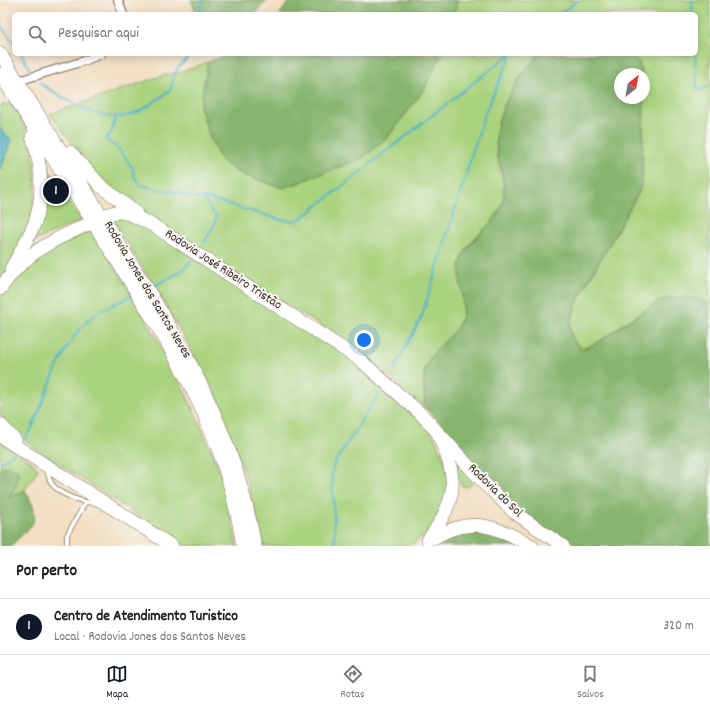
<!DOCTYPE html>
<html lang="pt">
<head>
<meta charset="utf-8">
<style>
  body { margin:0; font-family:Dekko,sans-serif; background:#f6f6f6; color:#222 }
  .compass { position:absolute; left:614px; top:68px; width:36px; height:36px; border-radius:50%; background:#fff; box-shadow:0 2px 10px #0003; rotate:31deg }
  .you { position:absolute; left:364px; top:340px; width:14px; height:14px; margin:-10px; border:3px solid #fff; border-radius:50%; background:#1a73e8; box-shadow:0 0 0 6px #1a73e833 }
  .badge { display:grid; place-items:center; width:26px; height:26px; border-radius:50%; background:#111827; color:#fff; font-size:13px; font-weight:700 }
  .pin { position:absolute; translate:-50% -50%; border:2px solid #fff; box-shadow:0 1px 4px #0006 }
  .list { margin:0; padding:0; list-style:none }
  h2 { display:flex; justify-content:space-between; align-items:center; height:52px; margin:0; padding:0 16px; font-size:17px }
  h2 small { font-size:13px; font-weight:400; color:#767676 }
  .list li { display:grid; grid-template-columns:26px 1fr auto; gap:12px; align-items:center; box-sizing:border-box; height:56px; padding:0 16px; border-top:1px solid #e0e0e0 }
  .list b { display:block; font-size:15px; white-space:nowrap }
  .list p { margin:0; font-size:13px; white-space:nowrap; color:#767676 }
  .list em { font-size:13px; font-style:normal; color:#767676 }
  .icon { flex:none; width:22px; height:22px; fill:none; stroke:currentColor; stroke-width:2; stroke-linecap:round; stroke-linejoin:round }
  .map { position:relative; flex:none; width:710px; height:546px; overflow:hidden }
  .search { position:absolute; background:#fff; box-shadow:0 2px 10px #0003; left:12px; right:12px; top:12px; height:44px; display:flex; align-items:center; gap:10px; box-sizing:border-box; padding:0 14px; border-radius:6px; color:#767676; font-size:15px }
  .sheet { height:108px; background:#fff }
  nav { display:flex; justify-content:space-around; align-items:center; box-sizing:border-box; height:56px; border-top:1px solid #e0e0e0; background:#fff; font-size:11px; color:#767676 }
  nav a { display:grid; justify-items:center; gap:2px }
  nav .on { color:#111827 }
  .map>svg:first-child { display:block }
</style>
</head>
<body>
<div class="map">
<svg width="710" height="546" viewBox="0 0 710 546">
  <rect width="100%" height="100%" fill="#f6f6f2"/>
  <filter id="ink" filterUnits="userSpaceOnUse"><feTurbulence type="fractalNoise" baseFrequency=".025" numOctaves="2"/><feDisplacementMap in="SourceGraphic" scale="8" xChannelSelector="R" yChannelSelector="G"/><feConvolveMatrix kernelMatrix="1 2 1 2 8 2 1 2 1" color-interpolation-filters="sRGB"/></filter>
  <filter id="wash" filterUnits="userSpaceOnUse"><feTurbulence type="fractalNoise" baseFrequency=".012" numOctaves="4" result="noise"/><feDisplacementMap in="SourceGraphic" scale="16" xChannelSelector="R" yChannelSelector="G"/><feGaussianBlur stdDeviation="0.9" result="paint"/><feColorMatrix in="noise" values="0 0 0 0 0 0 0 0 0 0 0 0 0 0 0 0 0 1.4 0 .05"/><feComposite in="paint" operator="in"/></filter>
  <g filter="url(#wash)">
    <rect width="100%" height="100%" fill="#f2dfc3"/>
    <g fill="#aad37f" stroke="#727e4e">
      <path d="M458,0H710V304L706,302L665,299L626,322L598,343L587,348H583L577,345L572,338L570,324L579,298L639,192L642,182L644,74H642L639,62L631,54H696V14H453Z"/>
      <path d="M442,54H539C517,79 491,116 497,151C499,168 507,185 503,202C497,224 470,236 463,256C456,275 466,297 462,316C457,337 434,345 427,365C421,379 426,392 424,407L370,359L344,340L274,296L249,282L132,206L95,173L50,114L164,75L178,73L208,62L200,106L210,138L222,162L243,175L294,185L332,168L361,159L387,138L423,91Z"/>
      <path d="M12,103C37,140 42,190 27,232C21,249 9,265 0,281V172L11,140L0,128V106Z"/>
      <path d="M45,162L56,182L48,187L56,200L64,196L82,220L28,244Z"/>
      <path d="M117,216L129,217L340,350L419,418L433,435L444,459L449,481L443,508L428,532L410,546H264L248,484L214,390L154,285L112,220Z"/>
      <path d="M87,228L95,231C138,306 184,380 215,460C226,488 231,517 237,546H184L32,446L16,433L0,414V297L25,266Z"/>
      <path d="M0,441L32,462L38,470L25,490L7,499L0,469Z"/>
      <path d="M451,455L474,480L471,485L466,487L461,485Z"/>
    </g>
    <g fill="#87b56e" stroke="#617046">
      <path d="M191,0H267L254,14H197Z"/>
      <path d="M290,0H458L453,14H280Z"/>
      <path d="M230,54H442L423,91L387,138L361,159L283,188L243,175L222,162L210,138L200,106L208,62Z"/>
      <path d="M539,54H631L639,62L642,74H620V98H644L642,182L639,192C628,210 618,229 608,247C596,268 567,309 570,332C571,338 577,347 583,348C592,351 648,304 665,299C678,295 699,298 710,304V546H572L521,512L462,452L450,433L424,407C426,392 421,379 427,365C434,345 457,337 462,316C466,297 455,275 463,256C472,236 497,224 503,202C507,185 499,168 497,151C491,116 517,79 539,54Z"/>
      <path d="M4,466L17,469C20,482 16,487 8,498L25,490C44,524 33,522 11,546H0V469Z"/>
      <path d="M481,530L519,546H429L439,537Z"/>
    </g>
    <path fill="#49afc8" stroke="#426c73" d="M0,128L11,140L0,172Z"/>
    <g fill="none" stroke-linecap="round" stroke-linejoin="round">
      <g stroke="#49afc8" stroke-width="2">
        <path d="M692,0V14"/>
        <path d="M201,14V0"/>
        <path d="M560,14L578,0"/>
        <path d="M0,25L14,43"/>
        <path d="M21,54L30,69"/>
        <path d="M695,54L697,89H703L710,85"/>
        <path d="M40,83C63,98 101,124 130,115C144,111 158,99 169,91C174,84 173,76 177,69C181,63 187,61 190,54"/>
        <path d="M116,116L111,133L105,139L121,151L132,167L134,176L140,185L186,195L191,198H206L282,220L293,221L302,218L510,54"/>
        <path d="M203,198L216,217L215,224L204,243"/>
        <path d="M152,287L180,272L192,261"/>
        <path d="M395,368L422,316L485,113L511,55"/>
        <path d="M24,440L31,430C50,390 60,341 97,313C108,306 122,301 133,295"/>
        <path d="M0,463L14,453"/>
        <path d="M335,544L332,473L334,464L380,392"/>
      </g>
    </g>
  </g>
  <g filter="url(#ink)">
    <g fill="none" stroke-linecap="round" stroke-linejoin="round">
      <g stroke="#7b6958" stroke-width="5.5">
        <g id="lane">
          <path d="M48,469C46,493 80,502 99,504"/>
          <path d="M67,546V535L85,503"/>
        </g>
      </g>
      <g stroke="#7b6958" stroke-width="10">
        <g id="street">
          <path d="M118,0L123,14"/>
          <path d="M18,81L84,61L101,54"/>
        </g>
      </g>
      <g stroke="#7b6958" stroke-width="14">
        <g id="primary">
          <path d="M0,53C36,110 71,168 107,225C173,329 233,421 255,546"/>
          <path d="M0,74C36,130 70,187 106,243C141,300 179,357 206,419C224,459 236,503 243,546"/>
          <path d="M70,152L101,186L136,213"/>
          <path d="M11,269C19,254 29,238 35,222C44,196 42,163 32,137"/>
          <path d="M0,289C25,253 50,241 89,224C98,219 110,211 120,212C132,213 144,221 154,226L359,359L421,414L485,484L514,512L563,546"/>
          <path d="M0,424L15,440"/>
          <path d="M0,436L172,546"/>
          <path d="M433,538C472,516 494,525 532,546"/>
          <path d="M428,540C456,502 460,480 439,437"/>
        </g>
      </g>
      <use href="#lane" stroke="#fff" stroke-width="4"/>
      <use href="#street" stroke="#fff" stroke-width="8"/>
      <use href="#primary" stroke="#fff" stroke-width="13"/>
    </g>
  </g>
  <g text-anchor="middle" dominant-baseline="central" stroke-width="4" stroke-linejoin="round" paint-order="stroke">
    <g font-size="13" fill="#3b2a1e" stroke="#f6f6f2">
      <text transform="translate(223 270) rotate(33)">Rodovia José Ribeiro Tristão</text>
      <text transform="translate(147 290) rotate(59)">Rodovia Jones dos Santos Neves</text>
      <text transform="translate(495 491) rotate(44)">Rodovia do Sol</text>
    </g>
  </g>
</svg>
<svg class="compass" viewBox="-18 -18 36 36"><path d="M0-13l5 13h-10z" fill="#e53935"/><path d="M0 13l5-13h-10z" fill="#767676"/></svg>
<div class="you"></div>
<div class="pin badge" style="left:56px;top:191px">1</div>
<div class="search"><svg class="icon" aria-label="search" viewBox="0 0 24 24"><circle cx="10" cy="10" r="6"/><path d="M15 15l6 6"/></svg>Pesquisar aqui</div>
</div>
<section class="sheet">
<h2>Por perto<small></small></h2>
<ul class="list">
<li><span class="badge">1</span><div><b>Centro de Atendimento Turistico</b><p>Local · Rodovia Jones dos Santos Neves</p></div><em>320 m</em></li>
</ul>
</section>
<nav>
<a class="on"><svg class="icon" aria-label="map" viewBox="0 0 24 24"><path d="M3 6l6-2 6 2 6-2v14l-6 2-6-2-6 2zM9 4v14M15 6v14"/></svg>Mapa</a>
<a><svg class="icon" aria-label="directions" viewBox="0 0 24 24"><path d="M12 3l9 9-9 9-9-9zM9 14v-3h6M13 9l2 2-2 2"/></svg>Rotas</a>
<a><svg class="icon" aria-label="saved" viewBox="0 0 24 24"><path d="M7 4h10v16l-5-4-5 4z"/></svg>Salvos</a>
</nav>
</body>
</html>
